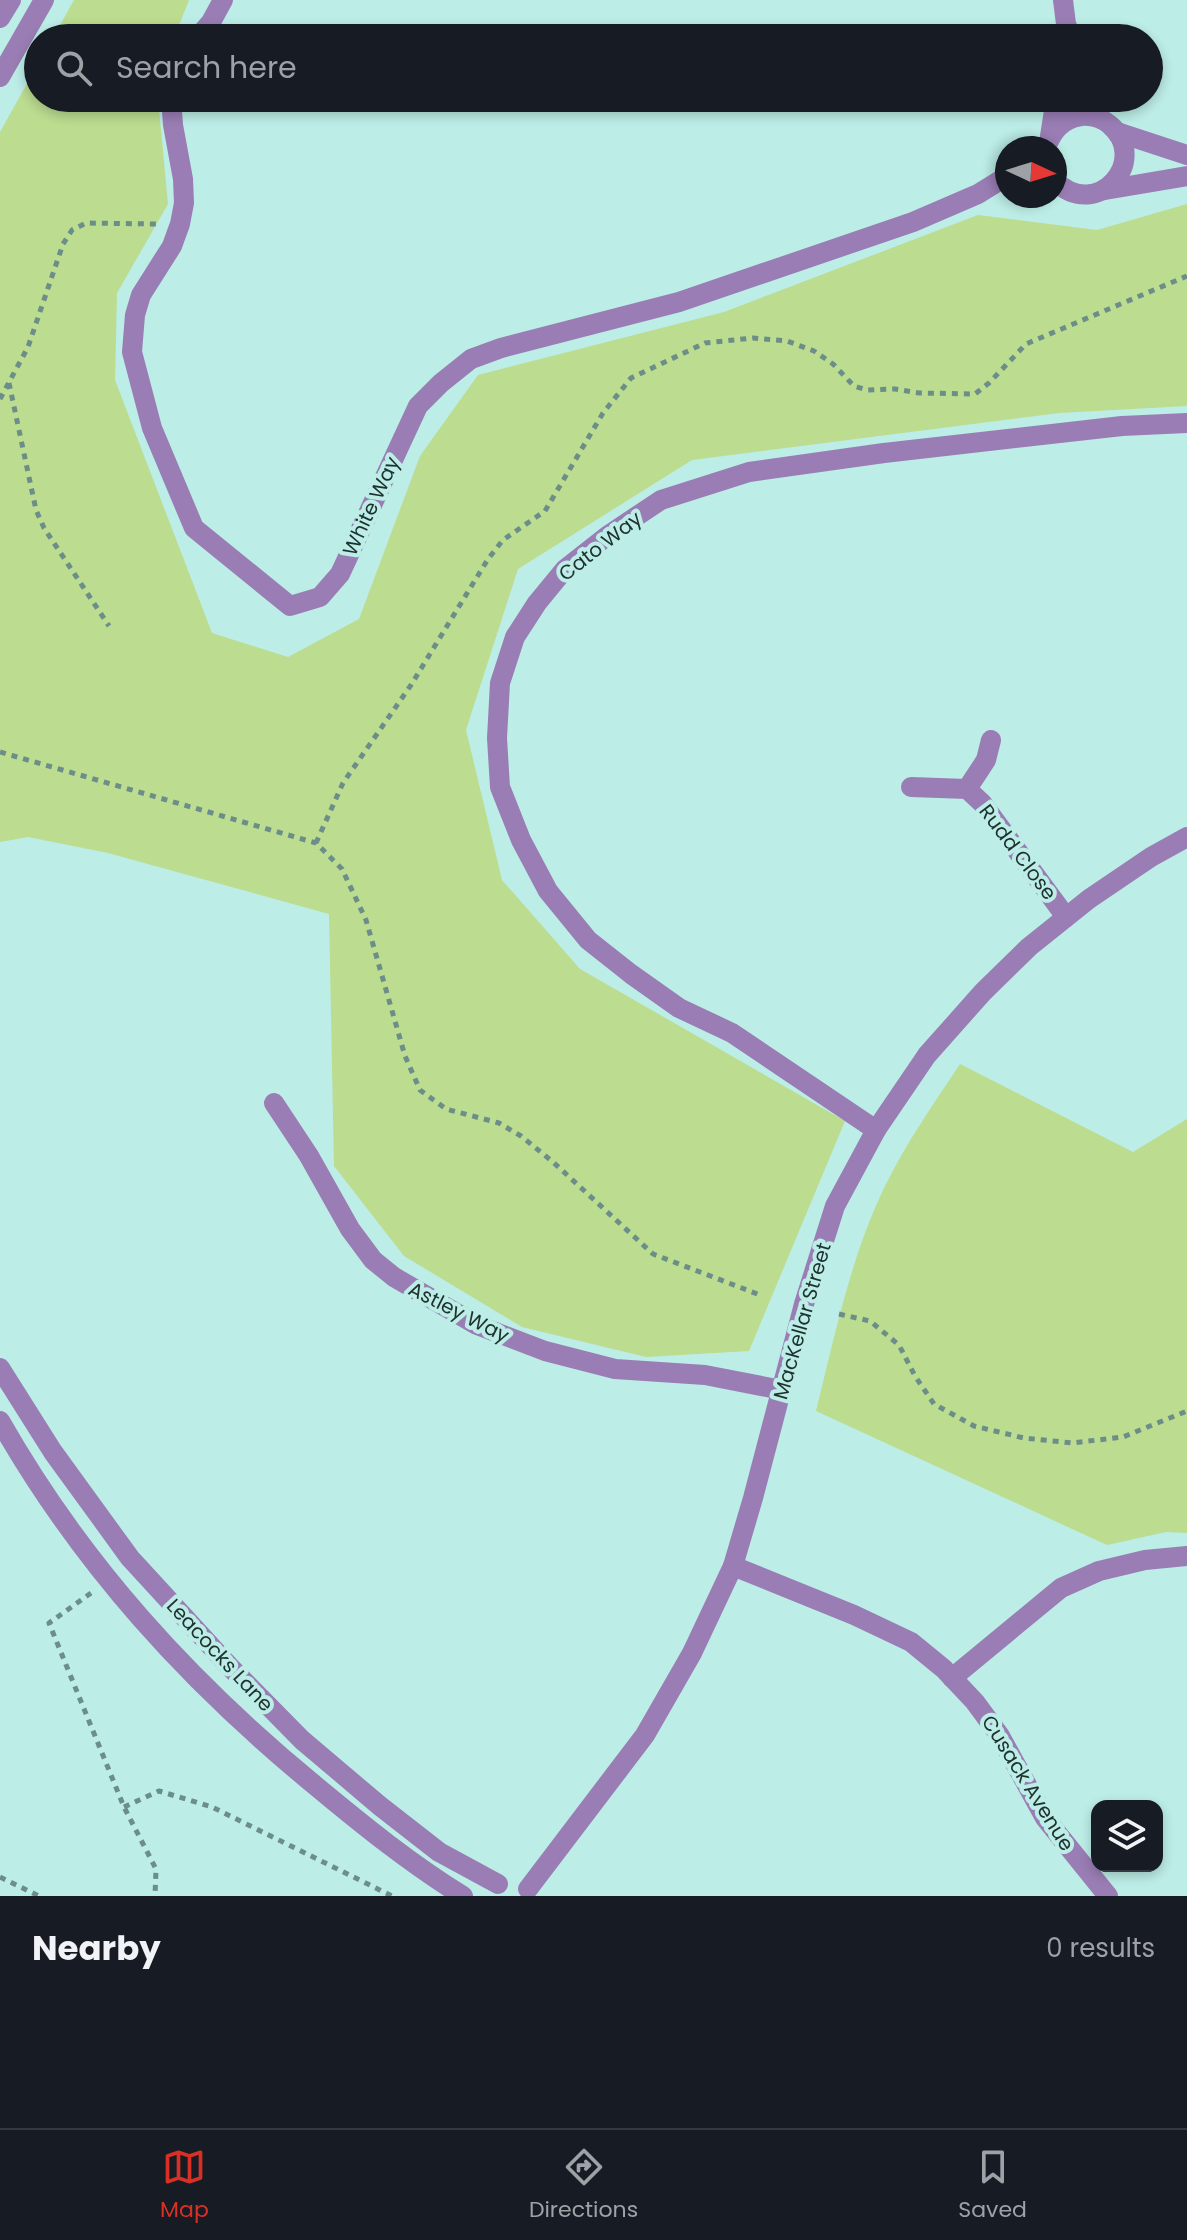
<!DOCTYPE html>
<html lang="en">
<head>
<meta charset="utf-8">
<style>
  body { margin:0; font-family:Poppins,sans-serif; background:#20242c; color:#f1f3f6 }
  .controls { position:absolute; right:24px; bottom:24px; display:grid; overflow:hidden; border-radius:16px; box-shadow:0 4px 12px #0003 }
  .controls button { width:72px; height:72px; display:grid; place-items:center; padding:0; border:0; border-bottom:2px solid #363941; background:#171b24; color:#f1f3f6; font:40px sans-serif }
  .compass { position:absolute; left:995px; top:136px; width:72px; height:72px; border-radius:50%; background:#171b24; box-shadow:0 4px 12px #0003; rotate:94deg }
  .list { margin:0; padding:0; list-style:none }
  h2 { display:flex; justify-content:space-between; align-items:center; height:104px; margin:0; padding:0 32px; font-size:34px }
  h2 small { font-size:26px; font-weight:400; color:#9ea1a6 }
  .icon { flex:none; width:44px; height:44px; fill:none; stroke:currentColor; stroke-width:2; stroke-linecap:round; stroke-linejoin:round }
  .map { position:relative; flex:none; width:1187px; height:1896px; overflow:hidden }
  .search { position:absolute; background:#171b24; box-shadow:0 4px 12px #0003; left:24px; right:24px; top:24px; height:88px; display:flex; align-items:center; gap:20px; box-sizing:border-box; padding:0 28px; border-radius:44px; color:#9ea1a6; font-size:30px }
  .sheet { height:232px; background:#171b24 }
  nav { display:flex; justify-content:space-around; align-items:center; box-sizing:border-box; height:112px; border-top:2px solid #363941; background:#171b24; font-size:22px; color:#9ea1a6 }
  nav a { display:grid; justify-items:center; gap:4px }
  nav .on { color:#d93025 }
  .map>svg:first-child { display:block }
</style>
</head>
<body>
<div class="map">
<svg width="1187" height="1896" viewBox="0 0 1187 1896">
  <rect width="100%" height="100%" fill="#bcede6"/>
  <g fill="#bcdc90">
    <path d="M74,0H189L174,38H53Z"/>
    <path d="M38,64V98H158L168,204L117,293L115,380L212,633L288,657L359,619L420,456L478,375L724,312L978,215L1097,230L1187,204V406L1059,413L692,460L518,569L466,730L502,880L580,969L845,1121L749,1351L646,1357L522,1327L404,1256L334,1166L329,914L108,853L28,837L0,842V132Z"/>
    <path d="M960,1064L1133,1152L1187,1119V1533L1166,1532L1107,1545L816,1411C835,1335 851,1255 886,1184C907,1142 934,1103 960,1064Z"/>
  </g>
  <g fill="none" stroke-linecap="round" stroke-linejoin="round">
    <g stroke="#6c8e89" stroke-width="5" stroke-dasharray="6 6" stroke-linecap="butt">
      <path d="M9,383L36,510L44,528L109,626"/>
      <path d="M0,399L28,347L63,244L72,230L86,223L157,224"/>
      <path d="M0,752L316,843L342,869L366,920L405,1056L420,1090L446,1109L499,1123L521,1136L553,1162L653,1254L760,1295"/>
      <path d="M316,843L343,783L411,685L488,559L503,540L545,511L603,413L631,378L705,343L753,338L787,341L814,351L833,364L854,386L867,390L895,389L919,393L975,394L989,383L1026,344L1187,276"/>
      <path d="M839,1314L870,1321L899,1345L915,1376L934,1404L974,1426L1024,1438L1072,1443L1123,1437L1187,1411"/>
      <path d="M91,1593L49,1623L124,1807L156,1869L155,1896"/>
      <path d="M124,1807L159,1791L212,1807L392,1896"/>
      <path d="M0,1877L39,1896"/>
    </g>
    <g stroke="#997db4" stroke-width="20">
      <path d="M1063,0L1066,24L1072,38"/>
      <path d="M0,18L11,0"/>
      <path d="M197,38L211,22L223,0"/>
      <path d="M0,77L44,0"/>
      <path d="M171,98L173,125L183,179L184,203L180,224L172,246L141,295L135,315L132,352L152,428L194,528L290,606L320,597L340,574L418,406L441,383L471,359L501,348L679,302L913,222L978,194L1007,176"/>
      <path d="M1117,132L1187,155"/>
      <path d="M1050,136L1056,98"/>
      <path d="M1046,148C1052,131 1062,119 1081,116C1091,115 1102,118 1110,125C1151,160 1097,222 1055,181"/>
      <path d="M1105,190L1187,176"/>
      <path d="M911,787L967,789L982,803L1066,917"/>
      <path d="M967,789L986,760L991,740"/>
      <path d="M274,1103L309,1156L350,1229L373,1260L394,1277L477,1325L545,1351L615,1369L705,1375L782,1390"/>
      <path d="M876,1130L732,1033L679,1008L631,974L588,940L548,891L521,840L500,787L497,738L500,683L515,637L537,603L565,569L607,536L661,500L749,472L884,453L1122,426L1187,423"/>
      <path d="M0,1368L53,1452L130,1558L231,1668L302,1740L380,1806L439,1852L498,1884"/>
      <path d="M0,1421C82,1565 189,1682 317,1787C364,1826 411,1864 463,1896"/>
      <path d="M733,1566L854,1615L911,1642L944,1669L975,1702L1000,1736L1045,1818L1108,1896"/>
      <path d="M952,1678L1061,1588L1099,1571L1145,1560L1187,1556"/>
      <path d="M528,1889L645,1735L692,1653L733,1566L753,1498L804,1304L835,1206L876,1130L927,1055L983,992L1029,947L1089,899L1151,857L1187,837"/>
    </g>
  </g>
  <g text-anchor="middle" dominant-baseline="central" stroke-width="8" stroke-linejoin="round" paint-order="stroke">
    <g font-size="20" fill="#1e312f" stroke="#bcede6">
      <text transform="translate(371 506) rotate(-65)">White Way</text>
      <text transform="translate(600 546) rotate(-38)">Cato Way</text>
      <text transform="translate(1018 852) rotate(53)">Rudd Close</text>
      <text transform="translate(459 1312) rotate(27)">Astley Way</text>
      <text transform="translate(802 1321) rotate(-74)">MacKellar Street</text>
      <text transform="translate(220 1655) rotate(47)">Leacocks Lane</text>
      <text transform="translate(1028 1783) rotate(58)">Cusack Avenue</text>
    </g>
  </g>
</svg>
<div class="controls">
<button><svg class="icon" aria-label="layers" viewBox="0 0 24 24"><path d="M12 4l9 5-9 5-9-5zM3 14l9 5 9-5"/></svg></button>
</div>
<svg class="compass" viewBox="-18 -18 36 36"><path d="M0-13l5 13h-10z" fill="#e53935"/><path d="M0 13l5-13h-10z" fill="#9ea1a6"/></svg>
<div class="search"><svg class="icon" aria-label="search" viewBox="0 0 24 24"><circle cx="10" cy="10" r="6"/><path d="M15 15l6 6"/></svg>Search here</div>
</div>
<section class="sheet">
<h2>Nearby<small>0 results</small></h2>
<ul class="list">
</ul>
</section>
<nav>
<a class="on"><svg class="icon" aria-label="map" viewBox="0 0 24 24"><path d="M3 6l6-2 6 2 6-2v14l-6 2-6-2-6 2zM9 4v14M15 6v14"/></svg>Map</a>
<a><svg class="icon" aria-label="directions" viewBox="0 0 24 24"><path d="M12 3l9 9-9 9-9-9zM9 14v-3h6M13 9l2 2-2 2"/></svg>Directions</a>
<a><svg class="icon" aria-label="saved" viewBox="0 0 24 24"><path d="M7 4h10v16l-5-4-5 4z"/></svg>Saved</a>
</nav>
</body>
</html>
